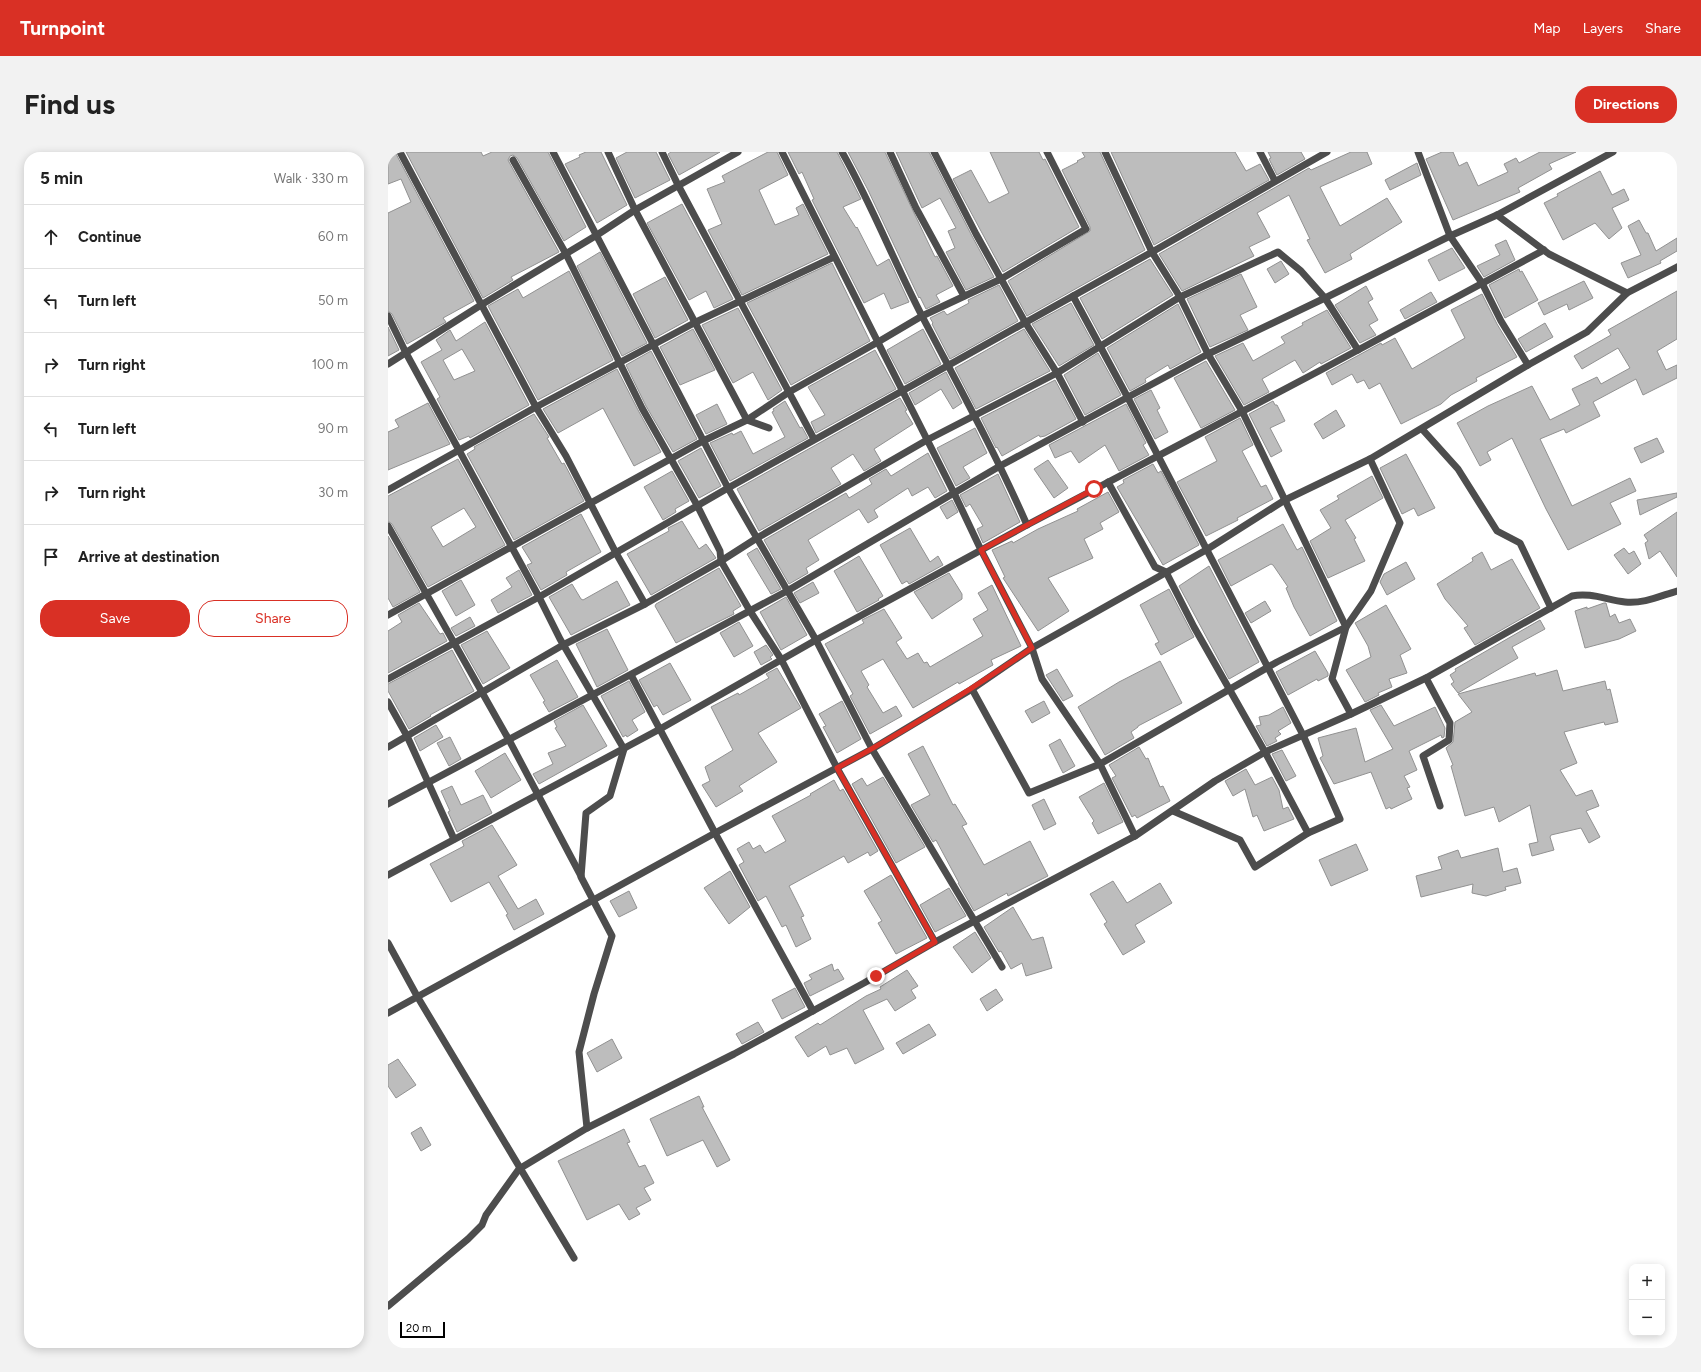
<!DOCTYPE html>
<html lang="en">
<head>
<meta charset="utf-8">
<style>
  body { margin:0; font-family:Figtree,sans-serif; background:#f2f2f2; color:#222 }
  .controls { position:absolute; right:12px; bottom:12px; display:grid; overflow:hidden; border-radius:8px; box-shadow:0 2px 10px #0003 }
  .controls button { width:36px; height:36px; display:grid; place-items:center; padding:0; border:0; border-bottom:1px solid #e0e0e0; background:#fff; color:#222; font:20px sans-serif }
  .scale { position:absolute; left:12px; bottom:10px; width:45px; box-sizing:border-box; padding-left:4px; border:2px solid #000; border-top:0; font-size:11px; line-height:14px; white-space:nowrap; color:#000; -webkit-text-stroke:3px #fff; paint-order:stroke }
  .stop { position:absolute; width:12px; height:12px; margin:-9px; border:3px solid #d93025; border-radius:50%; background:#fff }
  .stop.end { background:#d93025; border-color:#fff; box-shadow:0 1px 4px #0008 }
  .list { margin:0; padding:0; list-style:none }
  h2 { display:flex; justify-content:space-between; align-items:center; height:52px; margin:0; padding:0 16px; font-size:17px }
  h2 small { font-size:13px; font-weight:400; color:#767676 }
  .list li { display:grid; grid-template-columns:26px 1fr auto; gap:12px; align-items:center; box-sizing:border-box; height:64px; padding:0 16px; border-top:1px solid #e0e0e0 }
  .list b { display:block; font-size:15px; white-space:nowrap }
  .list em { font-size:13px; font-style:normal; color:#767676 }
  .actions { display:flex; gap:8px; padding:12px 16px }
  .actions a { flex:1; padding:9px 0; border:1px solid #d93025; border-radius:16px; text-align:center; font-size:14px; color:#d93025 }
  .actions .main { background:#d93025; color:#fff }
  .icon { flex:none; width:22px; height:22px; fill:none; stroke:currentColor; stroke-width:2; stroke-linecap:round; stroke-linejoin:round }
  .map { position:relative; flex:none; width:1289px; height:1196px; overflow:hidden; border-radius:16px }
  header { display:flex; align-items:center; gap:24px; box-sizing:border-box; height:56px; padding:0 20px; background:#d93025; color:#fff }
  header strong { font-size:19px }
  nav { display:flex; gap:22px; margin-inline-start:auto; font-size:14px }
  .intro { display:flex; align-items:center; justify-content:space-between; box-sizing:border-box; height:96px; padding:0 24px }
  h1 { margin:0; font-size:28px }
  .button { padding:10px 18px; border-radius:16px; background:#d93025; color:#fff; font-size:14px; font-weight:700 }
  main { display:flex; gap:24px; padding:0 24px }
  aside { flex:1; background:#fff; border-radius:16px; box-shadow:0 2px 10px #0003 }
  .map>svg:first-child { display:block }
</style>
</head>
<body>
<header>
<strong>Turnpoint</strong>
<nav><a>Map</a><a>Layers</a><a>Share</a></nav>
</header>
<div class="intro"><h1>Find us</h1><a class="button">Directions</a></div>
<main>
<aside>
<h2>5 min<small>Walk · 330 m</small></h2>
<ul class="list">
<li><svg class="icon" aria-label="ahead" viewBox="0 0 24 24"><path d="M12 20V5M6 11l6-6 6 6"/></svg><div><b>Continue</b></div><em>60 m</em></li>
<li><svg class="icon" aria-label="left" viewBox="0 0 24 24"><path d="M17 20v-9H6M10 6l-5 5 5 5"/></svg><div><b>Turn left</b></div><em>50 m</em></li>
<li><svg class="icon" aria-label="right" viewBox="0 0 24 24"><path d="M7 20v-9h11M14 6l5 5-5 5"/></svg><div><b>Turn right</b></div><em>100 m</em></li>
<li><svg class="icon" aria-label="left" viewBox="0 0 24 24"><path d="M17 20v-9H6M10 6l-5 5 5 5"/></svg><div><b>Turn left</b></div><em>90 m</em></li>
<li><svg class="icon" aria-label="right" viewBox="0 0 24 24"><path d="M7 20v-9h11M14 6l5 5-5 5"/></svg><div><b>Turn right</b></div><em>30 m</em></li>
<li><svg class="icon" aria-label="arrive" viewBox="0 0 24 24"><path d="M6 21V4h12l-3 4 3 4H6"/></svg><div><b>Arrive at destination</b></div></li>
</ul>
<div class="actions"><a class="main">Save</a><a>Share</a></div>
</aside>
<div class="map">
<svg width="1289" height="1196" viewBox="0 0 1289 1196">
  <rect width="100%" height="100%" fill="#fff"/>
  <g fill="#bdbdbd" stroke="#919191" fill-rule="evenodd">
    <path d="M0,0H7L86,149L55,166L58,170L19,192L4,162L0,159V61L23,50L13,27L0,32Z"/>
    <path d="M18,0H93L95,4L104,0H160L198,75L176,89L129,6L125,3L122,4L120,8L121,10L171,100L123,125L125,128L95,146Z"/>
    <path d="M198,0H213L239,53L209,71L177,12L192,5L191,3Z"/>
    <path d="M239,0H268L282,28L247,46L228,6Z"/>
    <path d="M283,0H332L291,23L280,2Z"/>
    <path d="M380,0H389L400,23L371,38L387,73L411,63L408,56L415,52L440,102L354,143L320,78L334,72L319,37L337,30L334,24Z"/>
    <path d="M400,0H449L473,47L455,55L468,76L469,75L489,114L501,107L521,150L503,157L496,141L476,151L424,48L426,47L414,20L411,22Z"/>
    <path d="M460,0H497L547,105L549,104L565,134L548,143L552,150L538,157L532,145L531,146L480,38Z"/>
    <path d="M508,0H541L584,84L606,125L578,138L558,100L567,96L560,79L568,76L552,46L534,56Z"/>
    <path d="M602,0H651L655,8L657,7L691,75L615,120L565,27L583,18L601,51L621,41Z"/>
    <path d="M694,0H712L757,98L639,164L620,129L702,79V75L674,18L690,10L689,9L697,5Z"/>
    <path d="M723,0H847L858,19L872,12L881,28L766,93Z"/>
    <path d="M880,0H913L917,7L889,23L881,7L883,6Z"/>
    <path d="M963,0H979L984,12L932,35L952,74L999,46L1014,70L962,102L964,107L937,121L919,88L922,87L901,43L869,61L882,85L861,95L866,104L794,139L771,102L921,16L923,18Z"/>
    <path d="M1054,0H1065L1071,14L1079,10L1090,34L1120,20L1116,12L1128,6L1131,11L1152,0H1188L1161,12L1164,17L1130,36L1132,40L1065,68L1038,7Z"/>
    <path d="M1029,11L1033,23L1002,38L997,28Z"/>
    <path d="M1212,19L1224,43L1236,37L1241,48L1224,56L1234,76L1221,87L1207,71L1175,88L1156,51L1170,44L1169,42Z"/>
    <path d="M294,52L345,147L326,156L318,139L301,148L259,71Z"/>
    <path d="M1251,68L1258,81H1260L1268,99L1289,86V99L1272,109L1273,111L1240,126L1233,111L1253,103L1240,74Z"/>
    <path d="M1118,88L1127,108L1096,125L1089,114L1112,103L1107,93Z"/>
    <path d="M1064,96L1077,116L1051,129L1040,108Z"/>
    <path d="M212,100L259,191L234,204L189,114Z"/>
    <path d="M762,107L785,143L714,187L692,146Z"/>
    <path d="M893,109L901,122L887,131L879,117Z"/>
    <path d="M444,111L482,189L403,233L359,151Z"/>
    <path d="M1131,117L1132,120L1134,119L1150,148L1117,166L1101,133Z"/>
    <path d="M181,119L225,208L150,248L100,154L130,137L135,146Z"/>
    <path d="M853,122L869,155L852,163L860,178L822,195L799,147Z"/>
    <path d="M277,125L300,168L267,186L245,142Z"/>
    <path d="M1196,129L1205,146L1181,158L1179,152L1156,163L1150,151Z"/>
    <path d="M611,133L630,169L562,207L544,172L545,171L542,166L556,159L559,163L581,151L580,148Z"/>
    <path d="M978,134L985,147L980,150L990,168L981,173L988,183L972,191L947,153Z"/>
    <path d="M1289,139V187L1269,199L1278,218L1289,213V226L1255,243L1248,227L1205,250L1212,264L1178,281L1176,277L1152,287L1184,354L1242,326L1248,339L1222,351L1233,372L1180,398L1158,357L1124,286L1099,300L1103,308L1092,314L1069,271L1100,254L1144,234L1162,268L1192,253L1184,237L1209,225L1213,232L1242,216L1230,196L1194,217L1186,204L1223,183L1220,178Z"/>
    <path d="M1043,140L1049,150L1017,167L1012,158Z"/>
    <path d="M1094,142L1109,172L1129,205L1088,226L1089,229L1063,243L1053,252L1013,272L992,231L981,237L976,228L969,231L964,222L944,233L938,221L993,191L994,193L1007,186L1024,217L1077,186L1063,158Z"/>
    <path d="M683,151L706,193L671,214L644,172Z"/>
    <path d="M790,152L813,200L782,217L780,213L757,227L758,230L742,239L719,196Z"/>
    <path d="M350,156L394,238L380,248L365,220L345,231L314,173Z"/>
    <path d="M939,158L963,196L933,212L932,210L915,221L907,208L874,227L881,240L856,253L827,204L855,191L865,209L897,191L893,185L915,173L914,171Z"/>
    <path d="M97,170L141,253L82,286L81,284L71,288L49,247L52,245L33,210L54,198L48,188L62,178L68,189ZM74,197L87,219L66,228L55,208Z"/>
    <path d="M1157,171L1165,185L1138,200L1130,187Z"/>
    <path d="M0,175L11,198L0,204Z"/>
    <path d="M305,177L327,218L292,233L272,195Z"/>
    <path d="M535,177L553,212L517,232L499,198Z"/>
    <path d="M636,177L662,219L588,257L567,216Z"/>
    <path d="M487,198L508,237L428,281L423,270L437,263L420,235Z"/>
    <path d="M263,199L309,287L285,300L258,254L238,213Z"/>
    <path d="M710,201L733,243L697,263L676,223Z"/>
    <path d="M818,209L847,258L813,276L786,226Z"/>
    <path d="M229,217L250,258L273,300L246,314L215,256L170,281L155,257Z"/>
    <path d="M558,220L574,251L565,257L553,237L527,253L521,241Z"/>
    <path d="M667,228L688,267L657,284L652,285L651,283L614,304L609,295L608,296L593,266Z"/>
    <path d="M763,238L772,256L769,258L780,280L767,287L746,247Z"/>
    <path d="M512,246L519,258L517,259L525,272L486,297L493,309L476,319L465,302L443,316L453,332L371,379L349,337Z"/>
    <path d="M397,249L412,276L414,275L420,286L342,329L322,291L344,281L345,283L353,279L365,302L397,285L384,260L386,259L385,257Z"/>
    <path d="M885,249L887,253H889L897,269L882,276L894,299L883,305L861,262Z"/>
    <path d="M40,251L62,292L0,318V280L11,275L7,268Z"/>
    <path d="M329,252L339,272L318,282L308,263Z"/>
    <path d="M738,252L758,291L755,293L761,303L731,319L717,293L691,311L683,299L667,306L661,293Z"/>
    <path d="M948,258L957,274L935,287L926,272Z"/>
    <path d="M146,262L161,285L159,286L174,312L176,311L196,349L126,388L79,302L87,297L86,295Z"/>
    <path d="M852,266L865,293L854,299L873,335L878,333L885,347L849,366L850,368L818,384L789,330L829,309L817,285Z"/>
    <path d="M587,276L599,301L575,315L582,326L568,334L549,296Z"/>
    <path d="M1269,286L1276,300L1253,311L1246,296Z"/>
    <path d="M313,296L333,334L311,346L290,309Z"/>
    <path d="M540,301L559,339L547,346L540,335L524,344L520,336L486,358L490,365L480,371L471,357L420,388L431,408L418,416L420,421L401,432L376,388L458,341L461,346L484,332L481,327L498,317L503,324Z"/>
    <path d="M1018,302L1047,356L1030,364L1026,356L1014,362L992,316Z"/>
    <path d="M70,307L117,393L40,435L4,372L0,369V344ZM76,356L88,375L55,395L43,375Z"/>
    <path d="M660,308L680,336L666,346L646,317Z"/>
    <path d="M765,312L770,321L773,319L811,393L775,413L729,335L736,331L735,328Z"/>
    <path d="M284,319L301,349L287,357L288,360L275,368L256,335Z"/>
    <path d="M610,322L632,370L595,391L589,377L595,374L582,352L578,355L572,343Z"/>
    <path d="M984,324L995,346L957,368L968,386L966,387L977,409L940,426L922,389L943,376L932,358L951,347L949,344Z"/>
    <path d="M720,340L731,360L712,371L715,377L696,387L705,406L660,426L681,459L650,479L615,426L617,425L604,398L624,389L625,391L650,377L690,359L689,357Z"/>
    <path d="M1289,341V345L1252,363L1249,348Z"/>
    <path d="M564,348L570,360L559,367L552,355Z"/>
    <path d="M1289,360V425L1272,399L1261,407L1257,391L1260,389L1256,383Z"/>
    <path d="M193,362L213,400L178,420L179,423L153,438L139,413L144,411L134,395Z"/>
    <path d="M294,369L311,397L318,392L328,406L263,443L239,402L281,379L280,376Z"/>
    <path d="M895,372L909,398L914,395L949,469L922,484L906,455L898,436L900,435L885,413L883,412L843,434L830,408Z"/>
    <path d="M522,376L542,410L550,404L555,413L521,432L519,429L514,432L492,393Z"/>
    <path d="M0,384L32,440L5,455L0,446Z"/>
    <path d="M369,396L393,437L383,442L359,402Z"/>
    <path d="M1236,396L1241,402L1246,399L1253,412L1240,422L1226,403Z"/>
    <path d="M1094,400L1103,418L1124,407L1152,456L1087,493L1076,476L1080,474L1057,447L1049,432L1085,409L1084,406Z"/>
    <path d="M471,404L495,444L490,447L491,448L469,460L446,419Z"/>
    <path d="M1018,410L1027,427L999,443L992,430L996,422Z"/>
    <path d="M821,414L871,510L841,527L791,434Z"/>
    <path d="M331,416L353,454L345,459L346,462L288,491L267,454L268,452Z"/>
    <path d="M131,418L144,443L110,461L103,448L124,435L118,426Z"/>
    <path d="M561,421L574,442V447L544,467L526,440Z"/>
    <path d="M73,428L87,453L68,464L54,439Z"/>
    <path d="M229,429L242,453L183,483L161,445L184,432L193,447L195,448Z"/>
    <path d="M425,430L431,441L412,451L406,441Z"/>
    <path d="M604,433L633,494L603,508L605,513L571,532L570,530L525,556L495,507L473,519L481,533L479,535L495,561L508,554L514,564L482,582L462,544L465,542L437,492L476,471L474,468L496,457L514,486L508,490L519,507L530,501L536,511L539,510L542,515L595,484L585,467L600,458L590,441Z"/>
    <path d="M781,437L806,485L773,503L767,492L771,490L752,453Z"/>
    <path d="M398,445L419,483L393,498L372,460Z"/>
    <path d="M877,449L883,459L863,471L857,461Z"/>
    <path d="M31,451L52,482L55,481L59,489L0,521V479L14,470L10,463Z"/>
    <path d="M1216,451H1218L1222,465L1227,462L1231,471L1242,467L1248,479L1231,487L1197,496L1187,459L1199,455V457Z"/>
    <path d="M998,453L1023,497L1012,503L1019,521L1001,527L1004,535L990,541L991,543L977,550L958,518L983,505L980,494L967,471Z"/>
    <path d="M82,465L87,474L68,484L63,476Z"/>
    <path d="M1152,468L1157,477L1124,495L1130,506L1070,541L1063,532L1066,530L1062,523L1068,519L1067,517Z"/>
    <path d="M351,470L365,494L346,505L332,481Z"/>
    <path d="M219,477L240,518L209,535L188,492Z"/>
    <path d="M99,479L122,516L95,532L73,493Z"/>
    <path d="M378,493L385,503L382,505L384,507L373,513L366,500Z"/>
    <path d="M64,498L86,539L42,563L43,564L21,577L0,539V532Z"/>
    <path d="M927,499L940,521V524L930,529L929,527L900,543L888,520Z"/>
    <path d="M169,508L190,545L161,560L155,550L157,549L142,523Z"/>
    <path d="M772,509L794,551L750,574V575L743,580L746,586L717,603L690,555L731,530Z"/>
    <path d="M282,511L303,548L275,563L269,553L266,555L251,528Z"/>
    <path d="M389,516L413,556L370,581L389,610L351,634L355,639L328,655L314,633L322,629L317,615L345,598L323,555L350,541L351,543L381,526L378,522Z"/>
    <path d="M669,517L685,544L675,549L658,523Z"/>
    <path d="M1169,518L1175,539L1217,529L1219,538L1222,537L1230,570L1217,573L1216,570L1176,580L1189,611L1172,618L1188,644L1204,638L1211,654L1198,659L1212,685L1201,691L1193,676L1163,683L1162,685L1166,698L1144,704L1141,692L1150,690L1142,653L1111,670L1106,655L1077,664L1063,614L1065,613L1058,596L1065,590L1067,570L1084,560L1070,542L1147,521L1148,524Z"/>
    <path d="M241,529L257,560L244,568L250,578L239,585L238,583L235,585L213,544Z"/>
    <path d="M454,549L473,587L449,601L435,575L438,574L431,562Z"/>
    <path d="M656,549L662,561L644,571L637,559Z"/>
    <path d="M195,553L219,594L151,632L145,622L165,612L160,601L178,594L167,576L169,575L166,569Z"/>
    <path d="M993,553L1006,574L1047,555L1057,576L1056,585L1054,586L1053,583L1021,599L1029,618L1016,624L1022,635L1019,636L1024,647L1003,657L1002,655L998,657L983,620L946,632L932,606L935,604L930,586L968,576L977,610L1005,597L982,558Z"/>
    <path d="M895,555L903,571L890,579L893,582L887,586L889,589L879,594L868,574L873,573L871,565L881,563Z"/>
    <path d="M48,573L55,585L32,599L26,586Z"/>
    <path d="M62,585L73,607L61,614L49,591Z"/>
    <path d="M672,587L687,614L675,621L661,593Z"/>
    <path d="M535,594L565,653L567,652L579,672L574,674L596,713L642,689L660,724L620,744L619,741L586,759L570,731H571L548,688L545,690L523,653L542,643L520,602Z"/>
    <path d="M751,595L758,607L760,606L772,635L775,634L782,649L749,666L747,663L744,665L724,626L728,624L721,613Z"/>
    <path d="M894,598L908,624L898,629L884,602Z"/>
    <path d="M117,601L133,628L103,646L87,619Z"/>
    <path d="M858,617L867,633L884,625L891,638L895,657L900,655L906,667L876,679L869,663L865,665L857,637L845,644L837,629Z"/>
    <path d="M495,625L537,695L508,711L464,632L474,626L479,634Z"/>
    <path d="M446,628L452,639L455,637L490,699L482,704L480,700L460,711L456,704L401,734L416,764L413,765L423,787L408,795L398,773L394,775L378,744L370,749L351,713L356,710L349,697L361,690L365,697L372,693L377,701L398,689L384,664L423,643L422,642Z"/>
    <path d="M716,631L735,670L710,682L704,671L706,669L691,645Z"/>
    <path d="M64,634L73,653L95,643L104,661L69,680L60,660L62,659L53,639Z"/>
    <path d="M656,647L668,672L656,678L644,653Z"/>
    <path d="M104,673L129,713L110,724L130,757L148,747L156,762L126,778L118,763L120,762L101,730L63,750L42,712L76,694L74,689Z"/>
    <path d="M968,692L980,718L943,734L931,708Z"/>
    <path d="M1110,696L1115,720L1129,716L1133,731L1117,735L1118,738L1098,744L1084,741L1085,732L1033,745L1028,724L1054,717L1050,705L1070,698L1073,706Z"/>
    <path d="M342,719L362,755L341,772L316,736Z"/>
    <path d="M503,723L539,786L508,802L490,771L494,769L476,739Z"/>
    <path d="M725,729L739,751L772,731L784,751L747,773L757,790L735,803L716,772L719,770L702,742Z"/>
    <path d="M561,736L578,764L547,780L532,753Z"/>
    <path d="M241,739L249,756L231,765L222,749Z"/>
    <path d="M625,755L644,788L655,785L664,816L638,824L634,811L623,817L613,799L611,800L596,775Z"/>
    <path d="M587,780L603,806L584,821L565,795Z"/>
    <path d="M444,812L446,819L450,817L456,827L422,844L416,831L424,827L421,823Z"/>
    <path d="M519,818L530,834L523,838L528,846L507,859L499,847L475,858L496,897L467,912L459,896L442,903L438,894L420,905L407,885L430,871L432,873L478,844L493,837L492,835Z"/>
    <path d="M407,836L417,855L394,867L384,848Z"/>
    <path d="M608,837L615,848L599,859L592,847Z"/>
    <path d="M370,870L376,880L354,892L348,882Z"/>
    <path d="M541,872L548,883L515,902L508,891Z"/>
    <path d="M224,887L234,906L209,920L199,901Z"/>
    <path d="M10,907L28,933L8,946L0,934V913Z"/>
    <path d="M311,944L316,955H314L342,1008L329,1015L315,988L279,1004L262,967Z"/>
    <path d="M33,975L43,993L33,999L23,981Z"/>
    <path d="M236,977L242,990L239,991L251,1015L257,1013L266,1031L256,1036L263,1048L248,1056L252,1062L241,1068L231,1052L199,1068L170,1009Z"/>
  </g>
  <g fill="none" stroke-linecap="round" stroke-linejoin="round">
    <g stroke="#4d4d4d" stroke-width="7">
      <path d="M12,0L148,255L178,304L228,401L257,452"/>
      <path d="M165,0L340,336L428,488L484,597L614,815"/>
      <path d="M220,0L247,58L359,268L381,276"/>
      <path d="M274,0L290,33L426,287"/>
      <path d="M394,0L566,341L593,398L644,496L654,527L712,612L747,684"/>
      <path d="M454,0C484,53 506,110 534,164C570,233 608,302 639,373"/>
      <path d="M502,0L528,56L576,144"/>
      <path d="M546,0L588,82L637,170L669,221L695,270"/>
      <path d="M717,0L764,100L792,145L820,202L854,259L958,475L944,527L963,562"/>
      <path d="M872,0L887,29"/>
      <path d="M1030,0L1062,84L1094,131L1113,169L1140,213"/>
      <path d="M125,8L178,102L254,256L309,353L332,399L333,409L362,459L393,507L449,616L547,790"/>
      <path d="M1109,63L1161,102L1239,141"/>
      <path d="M685,144L740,246L915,583L952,667L920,681"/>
      <path d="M0,164L18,201L151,445L172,487L236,597L222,644L198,661L193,725L224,784L206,842L191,900L199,976"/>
      <path d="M0,212L93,153L209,83L247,58L350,0"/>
      <path d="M1034,277L1070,317L1109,379L1132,391L1163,456"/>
      <path d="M720,330L767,415L778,420L806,475L877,600L920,681L867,715L852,688L785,659"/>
      <path d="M0,338L148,255L308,170L446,105"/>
      <path d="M0,374L121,588L193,724"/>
      <path d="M0,463L315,289L359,268L401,240L490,190L534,164L613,127L698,77L659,0"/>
      <path d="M243,523L327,681L425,859"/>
      <path d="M1038,526L1062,571L1061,588L1035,604L1052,654"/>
      <path d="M0,527L151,445L340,336L764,100L939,0"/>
      <path d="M584,537L641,641L712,612L889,510L958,475L983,439L1012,371L982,307"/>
      <path d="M0,550L19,584L66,687"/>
      <path d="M0,595L175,493L257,452L333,409L369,386L539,288L669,221L792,145L890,100L913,119L937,146L970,198"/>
      <path d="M0,652L399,439L612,314L820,202L937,146L1062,84L1109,63L1225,0"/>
      <path d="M0,723L272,577L428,488L639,373L931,219L1156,98"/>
      <path d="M0,791L29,844L186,1106"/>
      <path d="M0,861L327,681L484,597L584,537L644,496L818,398L897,348L982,307L1140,213L1199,180L1239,141L1289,115"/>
      <path d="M0,1154L80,1087L94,1073L98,1063L131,1017L199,976L346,902L476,831L547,790L747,684L827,629L877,600L963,562L1038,526L1184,444C1202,440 1219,448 1237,450C1255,452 1272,444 1289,439"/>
    </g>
  </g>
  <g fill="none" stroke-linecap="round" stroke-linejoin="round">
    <path stroke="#d93025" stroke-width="5" d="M488,824L547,790L449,616C516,580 581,539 644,496L593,398L706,337"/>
  </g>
</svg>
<div class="controls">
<button>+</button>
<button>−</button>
</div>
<div class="scale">20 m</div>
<div class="stop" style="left:706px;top:337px"></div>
<div class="stop end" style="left:488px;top:824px"></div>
</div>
</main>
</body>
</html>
